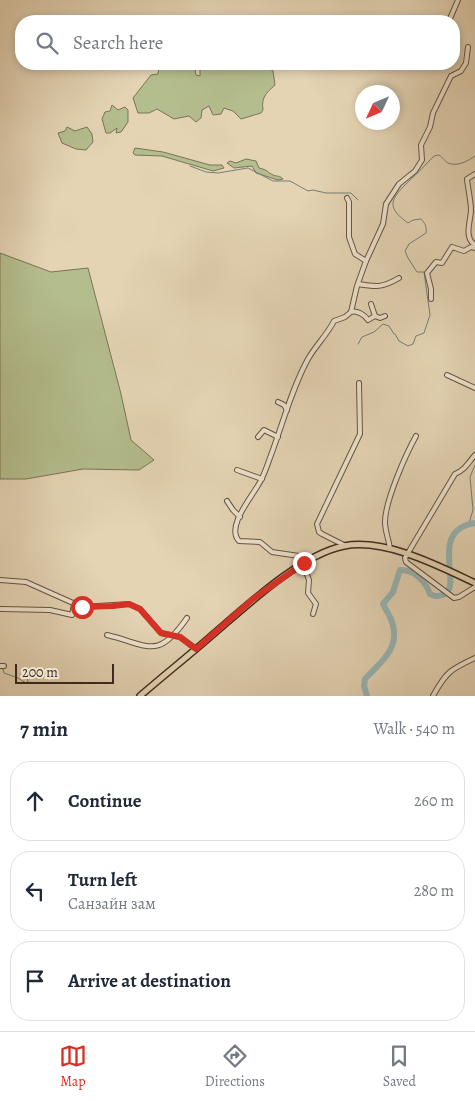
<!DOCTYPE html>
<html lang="en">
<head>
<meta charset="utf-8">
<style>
  body { margin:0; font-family:Alegreya,serif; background:#f2f2f3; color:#1f2937 }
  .compass { position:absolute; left:355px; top:85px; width:45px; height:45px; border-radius:50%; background:#fff; box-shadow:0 2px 8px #0003; rotate:226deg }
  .scale { position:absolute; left:15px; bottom:12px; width:99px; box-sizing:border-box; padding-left:5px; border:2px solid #3f2a1e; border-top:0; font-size:14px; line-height:18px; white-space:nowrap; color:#3f2a1e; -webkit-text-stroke:4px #ede3ce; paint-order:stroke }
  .stop { position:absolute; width:15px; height:15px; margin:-11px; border:4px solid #d93025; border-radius:50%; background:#fff }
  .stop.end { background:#d93025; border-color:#fff; box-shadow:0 1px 5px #0008 }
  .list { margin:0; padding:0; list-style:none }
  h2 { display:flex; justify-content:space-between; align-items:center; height:65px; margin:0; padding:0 20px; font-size:21px }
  h2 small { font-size:16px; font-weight:400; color:#747a83 }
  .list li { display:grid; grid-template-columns:32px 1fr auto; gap:15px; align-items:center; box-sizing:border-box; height:80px; margin:0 10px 10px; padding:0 10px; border:1px solid #e0e1e3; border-radius:20px }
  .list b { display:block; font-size:19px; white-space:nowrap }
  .list p { margin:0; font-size:16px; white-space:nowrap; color:#747a83 }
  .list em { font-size:16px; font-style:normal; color:#747a83 }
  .icon { flex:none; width:28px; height:28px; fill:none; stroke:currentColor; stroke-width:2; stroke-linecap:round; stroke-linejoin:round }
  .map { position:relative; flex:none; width:475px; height:696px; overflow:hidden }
  .search { position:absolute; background:#fff; box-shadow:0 2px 8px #0003; left:15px; right:15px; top:15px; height:55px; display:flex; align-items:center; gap:12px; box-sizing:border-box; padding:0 18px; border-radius:20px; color:#747a83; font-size:19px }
  .sheet { height:335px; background:#fff }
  nav { display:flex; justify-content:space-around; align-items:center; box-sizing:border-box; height:70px; border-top:1px solid #e0e1e3; background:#fff; font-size:14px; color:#747a83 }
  nav a { display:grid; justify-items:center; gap:2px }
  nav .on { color:#d93025 }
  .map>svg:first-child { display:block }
</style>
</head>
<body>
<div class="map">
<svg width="475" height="696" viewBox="0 0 475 696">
  <rect width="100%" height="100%" fill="#e4d4b4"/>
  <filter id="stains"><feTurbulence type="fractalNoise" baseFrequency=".004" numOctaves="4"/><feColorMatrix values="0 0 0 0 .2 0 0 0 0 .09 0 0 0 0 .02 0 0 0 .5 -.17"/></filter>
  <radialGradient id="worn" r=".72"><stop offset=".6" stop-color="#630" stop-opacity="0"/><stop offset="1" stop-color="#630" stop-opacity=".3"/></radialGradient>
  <g fill="#b4bd8d" stroke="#7a7456">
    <path d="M165,64H194L196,75L200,76V64H264L273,71L275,85C266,93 261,98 263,110L261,113L241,119L233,111L224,108L221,114L213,115L209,106L202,110L201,118L196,122L189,116L174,119L157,109L149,113H138L133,98L151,75L158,74L159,67L164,66Z"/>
    <path d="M112,105L118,110L125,107L128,110V122L121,132L116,133L117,128L110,133H106L102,119L105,112L110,111Z"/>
    <path d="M67,127L75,131L87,127L92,134L93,142L86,150L76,149L62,143L58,133L65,131Z"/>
    <path d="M135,148L163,152L210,165H222L224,168L213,171L162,156L135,155L133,153Z"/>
    <path d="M246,159L256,161L259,168C268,170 267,172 273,175C278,177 279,175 283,179L278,180L256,173L252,166L234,168L227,163L230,161L236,163Z"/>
    <path d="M0,253L51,272L88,268L121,394L131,440L154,460L139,470L83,469L26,479H0Z"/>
  </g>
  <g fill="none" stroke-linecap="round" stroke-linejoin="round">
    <g stroke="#747e79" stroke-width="1">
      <path d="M190,166L206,172L218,173L248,168L273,181H290L308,191L313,190L326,193H351L358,200"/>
      <path d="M395,334L399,341L408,346L413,344L416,336L424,333L430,315L424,272H417L408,258L405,251L409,244L426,233C427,227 425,223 421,219L413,220L408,223C384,206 392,198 409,181C418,173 426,164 434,156L439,155C442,157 445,161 448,163C457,167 468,161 475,156"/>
      <path d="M358,344L362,337L374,332L383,324L389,326L394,334"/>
      <path d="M469,523L473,510L470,477L475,465"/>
      <path d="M0,668L3,669L4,673L18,678L26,683L28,682L27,677L29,675L39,679"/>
    </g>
    <path stroke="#98b6b6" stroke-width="6" d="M367,696L364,686L365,679C381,662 401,648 392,622C390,616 386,610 383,604L393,592L400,570C414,569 426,582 430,594L435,596C438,596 444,595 446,593C461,582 429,530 475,523"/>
    <g stroke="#685444" stroke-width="6">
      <g id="minor">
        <path d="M449,21L458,0"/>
        <path d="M475,174L467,179C468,189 471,201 471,211C470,223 464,238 475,245"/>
        <path d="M347,198L349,202V237L355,254L366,261"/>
        <path d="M358,284C376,287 382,288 399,278"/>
        <path d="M431,299V289L427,273L436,262L442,263L452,247L464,251L471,247L475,248"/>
        <path d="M351,312C357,310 365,315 368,320L375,316L371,304"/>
        <path d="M375,316L380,318L385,316"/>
        <path d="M447,375L475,388"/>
        <path d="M278,402L284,405L287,410"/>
        <path d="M258,437L264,430L278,437"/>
        <path d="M475,455C468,463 465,470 455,474L405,558L406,562L454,598L459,597L475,587"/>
        <path d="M237,470L262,479"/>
        <path d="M227,501L233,510L240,517"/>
        <path d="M346,546L322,534L319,532L317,524L360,434L359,383"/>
        <path d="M390,549C389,540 385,531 385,522C385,501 406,454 416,436"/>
        <path d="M304,563L303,559L299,556L272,552L260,542L239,541C225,526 254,495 261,480C265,473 268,463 271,455C283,423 292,388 308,359C316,345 327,335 334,321L345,317L351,312L357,286L366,261L383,224L386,204L399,184L415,171L422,160L421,145L430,127L433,113L451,76L461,71L466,63L468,47"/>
        <path d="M303,564L309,580L308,593L316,604L313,614"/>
        <path d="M0,580L26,582L82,607L129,604L140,609L161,633L180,637L196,649"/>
        <path d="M1,609L50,610L72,615L74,604"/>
        <path d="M107,635C149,645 157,661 187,618"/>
        <path d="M0,666H4"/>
        <path d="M433,696C446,672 451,669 475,658"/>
      </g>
    </g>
    <g stroke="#3f2a1e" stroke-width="8">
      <path id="major" d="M140,696C163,676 187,657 210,637C244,608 301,554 344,546C385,538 439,566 475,583"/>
    </g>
    <use href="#minor" stroke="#ede3ce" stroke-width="4"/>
    <use href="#major" stroke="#e4d4b4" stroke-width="5"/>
  </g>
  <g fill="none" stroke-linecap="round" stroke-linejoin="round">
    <path stroke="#d93025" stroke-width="6" d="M82,607L113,606L129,604L140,609L161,633L180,637L196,649L253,599L304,563"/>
  </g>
  <rect width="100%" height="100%" filter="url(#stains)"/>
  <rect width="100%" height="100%" fill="url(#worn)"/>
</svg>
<svg class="compass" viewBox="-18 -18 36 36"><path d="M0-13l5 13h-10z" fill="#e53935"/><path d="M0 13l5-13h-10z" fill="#747a83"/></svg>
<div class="scale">200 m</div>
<div class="stop" style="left:82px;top:607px"></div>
<div class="stop end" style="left:304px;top:563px"></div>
<div class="search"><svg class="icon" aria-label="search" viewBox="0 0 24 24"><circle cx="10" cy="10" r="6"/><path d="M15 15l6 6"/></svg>Search here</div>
</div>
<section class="sheet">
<h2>7 min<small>Walk · 540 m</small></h2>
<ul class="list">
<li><svg class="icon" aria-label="ahead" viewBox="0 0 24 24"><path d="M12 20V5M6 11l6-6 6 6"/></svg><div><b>Continue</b></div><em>260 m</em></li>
<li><svg class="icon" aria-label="left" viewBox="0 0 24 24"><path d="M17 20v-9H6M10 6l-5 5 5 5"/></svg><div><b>Turn left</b><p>Санзайн зам</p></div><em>280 m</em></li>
<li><svg class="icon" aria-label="arrive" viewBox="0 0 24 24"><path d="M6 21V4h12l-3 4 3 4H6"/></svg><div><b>Arrive at destination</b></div></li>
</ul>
</section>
<nav>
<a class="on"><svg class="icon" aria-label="map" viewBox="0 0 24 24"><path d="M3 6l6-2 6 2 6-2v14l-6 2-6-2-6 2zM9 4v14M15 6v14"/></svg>Map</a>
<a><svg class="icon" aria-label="directions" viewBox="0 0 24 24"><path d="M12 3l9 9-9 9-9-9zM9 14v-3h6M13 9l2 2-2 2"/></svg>Directions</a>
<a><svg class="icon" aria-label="saved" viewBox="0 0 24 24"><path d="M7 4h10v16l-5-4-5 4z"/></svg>Saved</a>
</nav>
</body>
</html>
